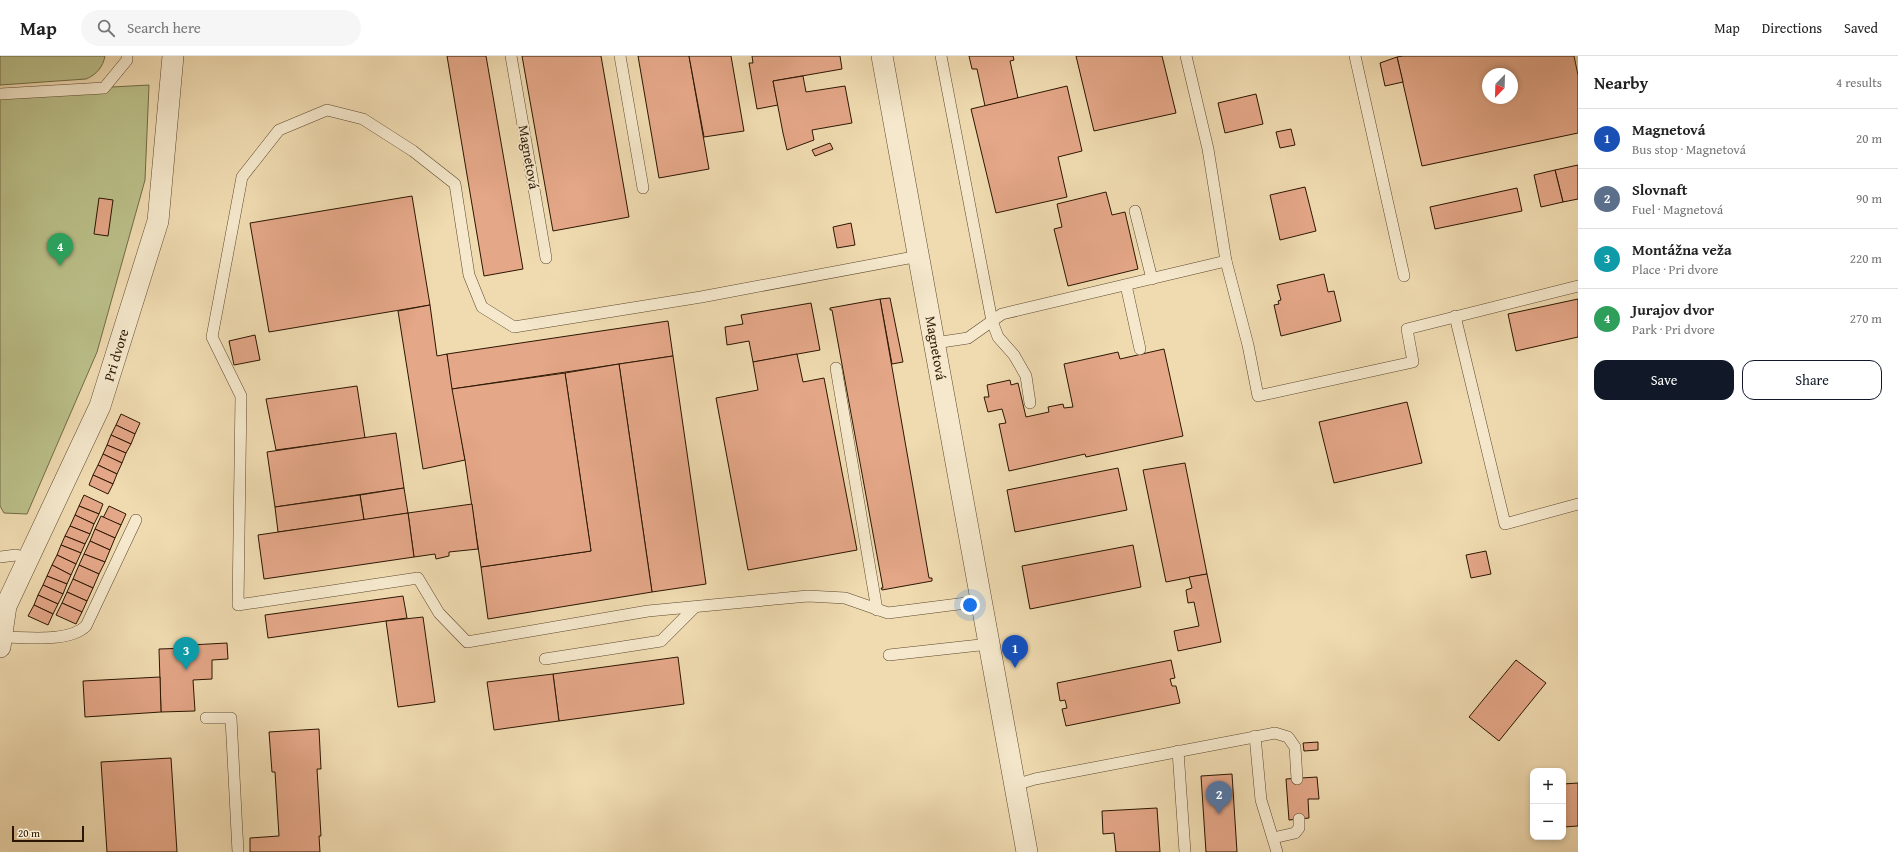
<!DOCTYPE html>
<html lang="en">
<head>
<meta charset="utf-8">
<style>
  body { margin:0; font-family:"Gentium Book Plus",serif; background:#f6f6f6; color:#222 }
  .controls { position:absolute; right:12px; bottom:12px; display:grid; overflow:hidden; border-radius:8px; box-shadow:0 2px 6px #0003 }
  .controls button { width:36px; height:36px; display:grid; place-items:center; padding:0; border:0; border-bottom:1px solid #e0e0e0; background:#fff; color:#222; font:20px sans-serif }
  .compass { position:absolute; left:1482px; top:12px; width:36px; height:36px; border-radius:50%; background:#fff; box-shadow:0 2px 6px #0003; rotate:203deg }
  .scale { position:absolute; left:12px; bottom:10px; width:72px; box-sizing:border-box; padding-left:4px; border:2px solid #2b1601; border-top:0; font-size:11px; line-height:14px; white-space:nowrap; color:#2b1601; -webkit-text-stroke:3px #f5e8cc; paint-order:stroke }
  .you { position:absolute; left:970px; top:549px; width:14px; height:14px; margin:-10px; border:3px solid #fff; border-radius:50%; background:#1a73e8; box-shadow:0 0 0 6px #1a73e833 }
  .badge { display:grid; place-items:center; width:26px; height:26px; border-radius:50%; background:#111827; color:#fff; font-size:13px; font-weight:700 }
  .pin { position:absolute; translate:-50% -33px; filter:drop-shadow(0 1px 2px #0008) }
  .pin::after { content:''; position:absolute; top:21px; width:14px; height:12px; background:inherit; clip-path:polygon(0 0,100% 0,50% 100%) }
  .list { margin:0; padding:0; list-style:none }
  h2 { display:flex; justify-content:space-between; align-items:center; height:52px; margin:0; padding:0 16px; font-size:17px }
  h2 small { font-size:13px; font-weight:400; color:#767676 }
  .list li { display:grid; grid-template-columns:26px 1fr auto; gap:12px; align-items:center; box-sizing:border-box; height:60px; padding:0 16px; border-top:1px solid #e0e0e0 }
  .list b { display:block; font-size:15px; white-space:nowrap }
  .list p { margin:0; font-size:13px; white-space:nowrap; color:#767676 }
  .list em { font-size:13px; font-style:normal; color:#767676 }
  .actions { display:flex; gap:8px; padding:12px 16px }
  .actions a { flex:1; padding:9px 0; border:1px solid #111827; border-radius:12px; text-align:center; font-size:14px; color:#111827 }
  .actions .main { background:#111827; color:#fff }
  .icon { flex:none; width:22px; height:22px; fill:none; stroke:currentColor; stroke-width:2; stroke-linecap:round; stroke-linejoin:round }
  .map { position:relative; flex:none; width:1578px; height:796px; overflow:hidden }
  header { display:flex; align-items:center; gap:24px; box-sizing:border-box; height:56px; padding:0 20px; background:#fff; border-bottom:1px solid #e0e0e0 }
  header strong { font-size:19px }
  nav { display:flex; gap:22px; margin-inline-start:auto; font-size:14px }
  .search { width:280px; height:36px; background:#f6f6f6; display:flex; align-items:center; gap:10px; box-sizing:border-box; padding:0 14px; border-radius:22px; color:#767676; font-size:15px }
  main { display:flex }
  aside { flex:1; background:#fff }
  .map>svg:first-child { display:block }
</style>
</head>
<body>
<header>
<strong>Map</strong>
<div class="search"><svg class="icon" aria-label="search" viewBox="0 0 24 24"><circle cx="10" cy="10" r="6"/><path d="M15 15l6 6"/></svg>Search here</div>
<nav><a>Map</a><a>Directions</a><a>Saved</a></nav>
</header>
<main>
<div class="map">
<svg width="1578" height="796" viewBox="0 0 1578 796">
  <rect width="100%" height="100%" fill="#f0dbb1"/>
  <filter id="stains"><feTurbulence type="fractalNoise" baseFrequency=".005" numOctaves="4"/><feColorMatrix values="0 0 0 0 .2 0 0 0 0 .09 0 0 0 0 .02 0 0 0 .5 -.17"/></filter>
  <radialGradient id="worn" r=".72"><stop offset=".6" stop-color="#630" stop-opacity="0"/><stop offset="1" stop-color="#630" stop-opacity=".3"/></radialGradient>
  <g fill="#bbc08a" stroke="#736b46">
    <path d="M0,0H105C103,11 96,19 86,23L0,29Z"/>
    <path d="M149,29L145,124L97,296L27,458L4,457L0,450V37Z"/>
  </g>
  <g fill="#e4a788" stroke="#2b1601" fill-rule="evenodd">
    <path d="M447,0H486L523,213L484,220Z"/>
    <path d="M522,0H601L629,161L553,175Z"/>
    <path d="M638,0H689L709,113L659,122Z"/>
    <path d="M689,0H731L744,75L704,81Z"/>
    <path d="M752,0H840L842,13L773,25L778,49L757,53L749,7H753Z"/>
    <path d="M969,0H1013L1014,4L1010,5L1018,42L985,50L977,13H972Z"/>
    <path d="M1076,0H1162L1176,57L1094,75Z"/>
    <path d="M1403,0H1574L1578,19V77L1422,110L1397,1ZM1488,18H1512V42H1488Z"/>
    <path d="M1397,1L1403,26L1385,30L1380,7Z"/>
    <path d="M803,20L806,36L845,30L852,67L812,74L814,84L787,94L783,77L773,25Z"/>
    <path d="M1067,30L1082,95L1058,101L1067,141L996,157L971,53Z"/>
    <path d="M1256,38L1263,68L1225,77L1218,47Z"/>
    <path d="M1291,73L1295,89L1280,92L1276,76Z"/>
    <path d="M830,87L833,93L815,100L812,94Z"/>
    <path d="M1578,109V143L1563,146L1555,114Z"/>
    <path d="M1555,114L1563,146L1541,151L1534,119Z"/>
    <path d="M1305,131L1316,175L1280,184L1270,139Z"/>
    <path d="M1517,132L1522,155L1435,173L1430,151Z"/>
    <path d="M1106,136L1112,159L1125,156L1138,213L1068,230L1054,173L1062,171L1057,148Z"/>
    <path d="M412,140L430,249L269,276L250,167Z"/>
    <path d="M99,142L113,144L108,180L94,178Z"/>
    <path d="M851,167L855,189L837,192L833,171Z"/>
    <path d="M1324,218L1328,236L1334,235L1341,265L1281,280L1274,249L1279,248L1278,245L1281,244L1277,229Z"/>
    <path d="M890,242L903,306L892,308L880,243Z"/>
    <path d="M880,243L929,522H932V525L882,534L881,532H883L832,254H830V252Z"/>
    <path d="M1578,243V281L1516,295L1508,258Z"/>
    <path d="M811,247L820,294L753,306L749,285L727,289L725,271L743,268L741,259Z"/>
    <path d="M430,249L437,300L447,298L465,404L423,413L398,255Z"/>
    <path d="M668,265L673,300L452,333L447,298Z"/>
    <path d="M255,279L260,304L234,309L229,285Z"/>
    <path d="M1164,293L1183,380L1086,401L1085,398L1009,415L999,368L1006,367L1002,353L988,356L984,341H989L987,329L1010,324L1011,329L1018,327L1026,361L1049,356L1048,351L1063,348L1064,352L1073,351L1064,308L1118,296L1120,303Z"/>
    <path d="M797,298L803,326L824,322L857,494L748,514L716,342L758,334L753,306Z"/>
    <path d="M673,300L706,528L652,536L619,308Z"/>
    <path d="M619,308L652,536L488,563L481,511L591,495L565,317Z"/>
    <path d="M565,317L591,495L481,511L465,404L452,333Z"/>
    <path d="M357,330L365,382L276,394L266,343Z"/>
    <path d="M1407,346L1422,407L1334,427L1319,366Z"/>
    <path d="M121,358L140,367L135,378L116,369Z"/>
    <path d="M116,369L135,378L131,388L111,379Z"/>
    <path d="M396,377L404,432L275,451L267,396Z"/>
    <path d="M111,379L131,388L126,397L107,389Z"/>
    <path d="M107,389L126,397L122,407L103,398Z"/>
    <path d="M103,398L122,407L117,418L98,409Z"/>
    <path d="M1185,407L1207,518L1166,526L1143,414Z"/>
    <path d="M98,409L117,418L113,428L93,419Z"/>
    <path d="M1118,412L1127,454L1015,476L1007,434Z"/>
    <path d="M93,419L113,428L108,438L89,429Z"/>
    <path d="M404,432L408,457L364,464L360,439Z"/>
    <path d="M84,439L103,448L99,458L79,450Z"/>
    <path d="M360,439L364,464L278,476L275,451Z"/>
    <path d="M472,448L478,493L449,496V500L436,503L435,498L414,501L408,457Z"/>
    <path d="M79,450L99,458L94,468L75,459Z"/>
    <path d="M109,450L126,458L121,469L103,462Z"/>
    <path d="M408,457L414,501L264,523L258,479Z"/>
    <path d="M75,459L94,468L90,478L70,470Z"/>
    <path d="M101,460L121,469L115,482L95,473Z"/>
    <path d="M70,470L90,478L85,488L65,480Z"/>
    <path d="M95,473L115,482L110,494L90,485Z"/>
    <path d="M65,480L85,488L81,497L61,489Z"/>
    <path d="M90,485L110,494L105,506L84,498Z"/>
    <path d="M61,489L81,497L76,508L57,499Z"/>
    <path d="M1133,489L1141,531L1030,553L1022,510Z"/>
    <path d="M1486,495L1491,518L1471,522L1466,499Z"/>
    <path d="M84,498L105,506L99,518L79,509Z"/>
    <path d="M57,499L76,508L71,519L52,509Z"/>
    <path d="M52,509L71,519L67,528L47,520Z"/>
    <path d="M79,509L99,518L93,532L73,523Z"/>
    <path d="M1207,518L1221,586L1178,595L1174,575L1199,570L1194,546L1188,547L1186,534L1192,532L1189,521Z"/>
    <path d="M47,520L67,528L63,538L43,529Z"/>
    <path d="M73,523L93,532L87,545L67,536Z"/>
    <path d="M43,529L63,538L58,548L38,539Z"/>
    <path d="M67,536L87,545L82,556L62,547Z"/>
    <path d="M38,539L58,548L53,558L34,549Z"/>
    <path d="M403,540L407,562L268,582L265,559Z"/>
    <path d="M62,547L82,556L76,568L56,559Z"/>
    <path d="M34,549L53,558L48,569L28,560Z"/>
    <path d="M423,561L435,646L398,651L386,565Z"/>
    <path d="M227,587L228,603L212,604V623L193,624L195,655L161,656L159,593L190,592V589Z"/>
    <path d="M678,601L684,648L559,665L553,618Z"/>
    <path d="M1171,604L1175,622L1170,623L1172,630H1176L1180,647L1066,670L1062,653L1067,652L1065,644L1060,645L1057,627Z"/>
    <path d="M1516,604L1546,627L1499,685L1469,661Z"/>
    <path d="M553,618L559,665L494,674L487,626Z"/>
    <path d="M160,621L161,656L85,661L83,625Z"/>
    <path d="M319,673L321,713H317L321,780H319L320,796H250V782L279,780L275,716H272L269,676Z"/>
    <path d="M1318,686V694L1304,695L1303,687Z"/>
    <path d="M171,702L177,796H107L101,706Z"/>
    <path d="M1232,718L1237,796H1206L1201,720Z"/>
    <path d="M1317,721L1319,743H1308L1309,762L1289,764L1286,723Z"/>
    <path d="M1578,727V770L1563,771V728Z"/>
    <path d="M1157,752L1160,796H1116L1114,777L1103,778L1102,755Z"/>
  </g>
  <g fill="none" stroke-linecap="round" stroke-linejoin="round">
    <g stroke="#5c472d" stroke-width="12">
      <g id="service">
        <path d="M511,0L546,202"/>
        <path d="M620,0L643,132"/>
        <path d="M941,0L992,265L998,281L1014,299L1026,320L1030,347"/>
        <path d="M1355,0L1404,220"/>
        <path d="M0,38L104,32L127,4V0"/>
        <path d="M1135,155L1152,223"/>
        <path d="M919,200L701,241L514,271L482,251L469,219L455,128L413,95L363,63L327,54L279,74L242,121L212,281L241,340L238,549L418,522L439,557L467,586L648,555L808,540L845,542L888,557L982,545"/>
        <path d="M1226,205L1248,289L1258,340L1413,306L1407,273L1578,230"/>
        <path d="M1126,229L1140,293"/>
        <path d="M1455,260L1505,468L1578,448"/>
        <path d="M935,287L968,282L1002,258L1226,205L1208,93L1186,0"/>
        <path d="M836,312L877,554"/>
        <path d="M0,501L16,499L28,503"/>
        <path d="M2,581C25,581 69,587 86,570L136,464"/>
        <path d="M889,599L989,588"/>
        <path d="M545,603L661,585L695,551"/>
        <path d="M206,662H231L238,796"/>
        <path d="M1255,680L1261,744L1277,796"/>
        <path d="M1178,695L1185,796"/>
        <path d="M1015,729L1035,723L1275,677L1288,681L1295,691L1297,723"/>
        <path d="M1273,782L1295,777L1299,772V763"/>
      </g>
    </g>
    <g stroke="#5c472d" stroke-width="22">
      <g id="minor">
        <path d="M882,0L1027,796"/>
        <path d="M0,591L6,550L100,350L158,165L173,0"/>
      </g>
    </g>
    <use href="#service" stroke="#f5e8cc" stroke-width="11"/>
    <use href="#minor" stroke="#f5e8cc" stroke-width="21"/>
  </g>
  <g text-anchor="middle" dominant-baseline="central" stroke-width="3.5" stroke-linejoin="round" paint-order="stroke">
    <g font-size="14" fill="#2b1601" stroke="#f5e8cc">
      <text transform="translate(529 101) rotate(80)">Magnetová</text>
      <text transform="translate(936 292) rotate(80)">Magnetová</text>
      <text transform="translate(116 299) rotate(-73)">Pri dvore</text>
    </g>
  </g>
  <rect width="100%" height="100%" filter="url(#stains)"/>
  <rect width="100%" height="100%" fill="url(#worn)"/>
</svg>
<div class="controls">
<button>+</button>
<button>−</button>
</div>
<svg class="compass" viewBox="-18 -18 36 36"><path d="M0-13l5 13h-10z" fill="#e53935"/><path d="M0 13l5-13h-10z" fill="#767676"/></svg>
<div class="scale">20 m</div>
<div class="you"></div>
<div class="pin badge" style="left:1015px;top:612px;background:#1a4fb4">1</div>
<div class="pin badge" style="left:1219px;top:758px;background:#5c6f8a">2</div>
<div class="pin badge" style="left:186px;top:614px;background:#0f9aa8">3</div>
<div class="pin badge" style="left:60px;top:210px;background:#2e9e5b">4</div>
</div>
<aside>
<h2>Nearby<small>4 results</small></h2>
<ul class="list">
<li><span class="badge" style="background:#1a4fb4">1</span><div><b>Magnetová</b><p>Bus stop · Magnetová</p></div><em>20 m</em></li>
<li><span class="badge" style="background:#5c6f8a">2</span><div><b>Slovnaft</b><p>Fuel · Magnetová</p></div><em>90 m</em></li>
<li><span class="badge" style="background:#0f9aa8">3</span><div><b>Montážna veža</b><p>Place · Pri dvore</p></div><em>220 m</em></li>
<li><span class="badge" style="background:#2e9e5b">4</span><div><b>Jurajov dvor</b><p>Park · Pri dvore</p></div><em>270 m</em></li>
</ul>
<div class="actions"><a class="main">Save</a><a>Share</a></div>
</aside>
</main>
</body>
</html>
